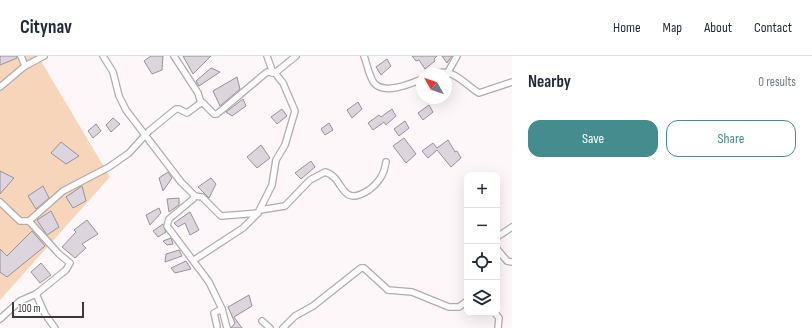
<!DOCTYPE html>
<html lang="en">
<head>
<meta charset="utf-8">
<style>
  body { margin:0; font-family:"Sofia Sans Condensed",sans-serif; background:#f2f2f3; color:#1f2937 }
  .controls { position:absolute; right:12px; bottom:12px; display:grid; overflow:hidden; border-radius:8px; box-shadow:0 4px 16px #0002 }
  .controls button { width:36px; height:36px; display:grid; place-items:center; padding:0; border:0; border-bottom:1px solid #e0e1e3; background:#fff; color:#1f2937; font:20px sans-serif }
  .compass { position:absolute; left:416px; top:12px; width:36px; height:36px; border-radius:50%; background:#fff; box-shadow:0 4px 16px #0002; rotate:310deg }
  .scale { position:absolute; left:12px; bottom:10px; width:72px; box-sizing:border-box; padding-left:4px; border:2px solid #3e393a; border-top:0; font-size:11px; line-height:14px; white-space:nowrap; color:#3e393a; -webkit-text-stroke:3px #fff; paint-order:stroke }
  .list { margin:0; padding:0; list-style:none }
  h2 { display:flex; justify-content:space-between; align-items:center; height:52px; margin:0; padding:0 16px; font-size:17px }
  h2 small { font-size:13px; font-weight:400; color:#747a83 }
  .actions { display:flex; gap:8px; padding:12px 16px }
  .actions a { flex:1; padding:9px 0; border:1px solid #448c8d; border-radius:12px; text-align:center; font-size:14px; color:#448c8d }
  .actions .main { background:#448c8d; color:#fff }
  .icon { flex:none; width:22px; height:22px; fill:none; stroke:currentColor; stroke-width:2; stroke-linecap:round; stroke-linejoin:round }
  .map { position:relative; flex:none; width:512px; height:272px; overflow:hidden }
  header { display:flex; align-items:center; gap:24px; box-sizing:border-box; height:56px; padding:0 20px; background:#fff; border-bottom:1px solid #e0e1e3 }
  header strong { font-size:19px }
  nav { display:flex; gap:22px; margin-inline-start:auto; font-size:14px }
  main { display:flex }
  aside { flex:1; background:#fff }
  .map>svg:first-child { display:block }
</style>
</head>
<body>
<header>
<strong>Citynav</strong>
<nav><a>Home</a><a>Map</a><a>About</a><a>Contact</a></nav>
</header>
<main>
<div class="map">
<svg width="512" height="272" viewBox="0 0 512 272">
  <rect width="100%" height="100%" fill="#fef7f9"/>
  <path fill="#f6d5ba" d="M0,0H38L110,121L0,244Z"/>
  <g fill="#ddd5dd" stroke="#989198">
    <path d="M0,0H17V2L0,9Z"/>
    <path d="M151,0H163L162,14L152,18L144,5Z"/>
    <path d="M183,0H211L193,18Z"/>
    <path d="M412,0H437L434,3L435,5L425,13L419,4L416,5Z"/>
    <path d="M442,0H452L447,7Z"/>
    <path d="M387,3L391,10L381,19L376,11Z"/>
    <path d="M211,12L220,16L199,30L196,25Z"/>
    <path d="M237,21L240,33L220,50L213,35Z"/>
    <path d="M243,43L246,50L232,60L226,56Z"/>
    <path d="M358,46L362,53L352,62L347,54Z"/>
    <path d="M429,49L433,56L423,64L418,57Z"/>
    <path d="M282,53L287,60L277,68L271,61Z"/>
    <path d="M392,53L396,60L386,69L384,66L373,74L368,67L379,59L381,61Z"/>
    <path d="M113,62L120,68L111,76L106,69Z"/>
    <path d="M405,65L409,72L399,80L394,73Z"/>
    <path d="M329,67L333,74L325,79L321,73Z"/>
    <path d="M96,68L101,75L93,82L88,75Z"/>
    <path d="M404,82L416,98L406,107L393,90Z"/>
    <path d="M448,84L455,96L457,95L461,102L451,111L437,94L428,102L422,95L433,87L437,92Z"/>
    <path d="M61,86L79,100L66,108L51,97Z"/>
    <path d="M261,89L270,102L257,112L247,101Z"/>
    <path d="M311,105L315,111L301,123L295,117Z"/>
    <path d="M0,115L14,122L0,138Z"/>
    <path d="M168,116L172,122L163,135L159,122Z"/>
    <path d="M211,122L216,128L209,142L198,131Z"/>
    <path d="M43,130L49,142L36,153L28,140Z"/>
    <path d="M82,130L86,145L73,152L66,141Z"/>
    <path d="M179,142V149L169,156L167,143Z"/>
    <path d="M159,152L161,157L150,169L146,159Z"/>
    <path d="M51,155L59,171L47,179L37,164Z"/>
    <path d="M190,156L199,174L190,179L185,167L178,171L174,167Z"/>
    <path d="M87,164L98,178L82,188L86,192L75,202L62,191L76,176L74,174Z"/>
    <path d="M163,168L166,176L158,181L153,175Z"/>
    <path d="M32,175L45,190L7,221L0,216V193L7,200Z"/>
    <path d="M171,182L173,188L167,189L163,185Z"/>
    <path d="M179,194L182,200L165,206L166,198Z"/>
    <path d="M186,205L191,213L175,217L171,212Z"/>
    <path d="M41,207L51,219L40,227L31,216Z"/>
    <path d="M249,239L252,250L234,261L242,272H231L235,267L228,251Z"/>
  </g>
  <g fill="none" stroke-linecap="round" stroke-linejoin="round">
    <g stroke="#b5aaad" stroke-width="8">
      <g id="minor">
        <path d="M103,0L113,16L119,40L126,54L181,126L194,139L193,143L169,163L167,170L209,226L222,253L227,272"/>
        <path d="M174,0L198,37L201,47"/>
        <path d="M267,0L273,17"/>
        <path d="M364,0C367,8 369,20 374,27C385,39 410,28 422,23"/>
        <path d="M25,10L44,0"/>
        <path d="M448,16L457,0"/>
        <path d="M434,18C453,11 464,28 479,37L512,26"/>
        <path d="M0,31L25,10L21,0"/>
        <path d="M194,140L202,141L221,160L258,157"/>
        <path d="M0,146L20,165H29L59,198L70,207L66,214L36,238L45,258L55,272"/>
        <path d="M260,154L285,150L310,124L325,116C345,121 339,153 369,134C379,126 384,119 386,106"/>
        <path d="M29,165L63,135L109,111L129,97L149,75L176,53H179L187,57L202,46L214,58H217L267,16L275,17"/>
        <path d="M497,181L512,171"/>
        <path d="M497,193L507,205L512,206"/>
        <path d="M194,204L243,172L258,157L272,129L276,104L285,89L295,55L283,27L275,17L296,0"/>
        <path d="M495,257L499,262L498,272"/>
        <path d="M0,263L20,245L36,238"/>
        <path d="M262,265L270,272"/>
        <path d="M217,270L214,257L222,253"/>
        <path d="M283,272L295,260L313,250L361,212H364L388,234L412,236L449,251H459L467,245"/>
      </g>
    </g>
    <use href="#minor" stroke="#fff" stroke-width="5.5"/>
  </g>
</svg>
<div class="controls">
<button>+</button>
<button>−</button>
<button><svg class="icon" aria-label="locate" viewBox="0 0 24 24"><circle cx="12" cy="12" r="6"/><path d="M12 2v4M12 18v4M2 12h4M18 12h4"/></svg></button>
<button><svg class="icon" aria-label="layers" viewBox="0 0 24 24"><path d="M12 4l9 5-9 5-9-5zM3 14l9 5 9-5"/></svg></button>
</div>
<svg class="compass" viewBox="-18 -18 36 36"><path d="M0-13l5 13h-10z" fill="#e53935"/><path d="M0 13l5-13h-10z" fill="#747a83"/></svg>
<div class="scale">100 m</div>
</div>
<aside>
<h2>Nearby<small>0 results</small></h2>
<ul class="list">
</ul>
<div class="actions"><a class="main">Save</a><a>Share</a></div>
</aside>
</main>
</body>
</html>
